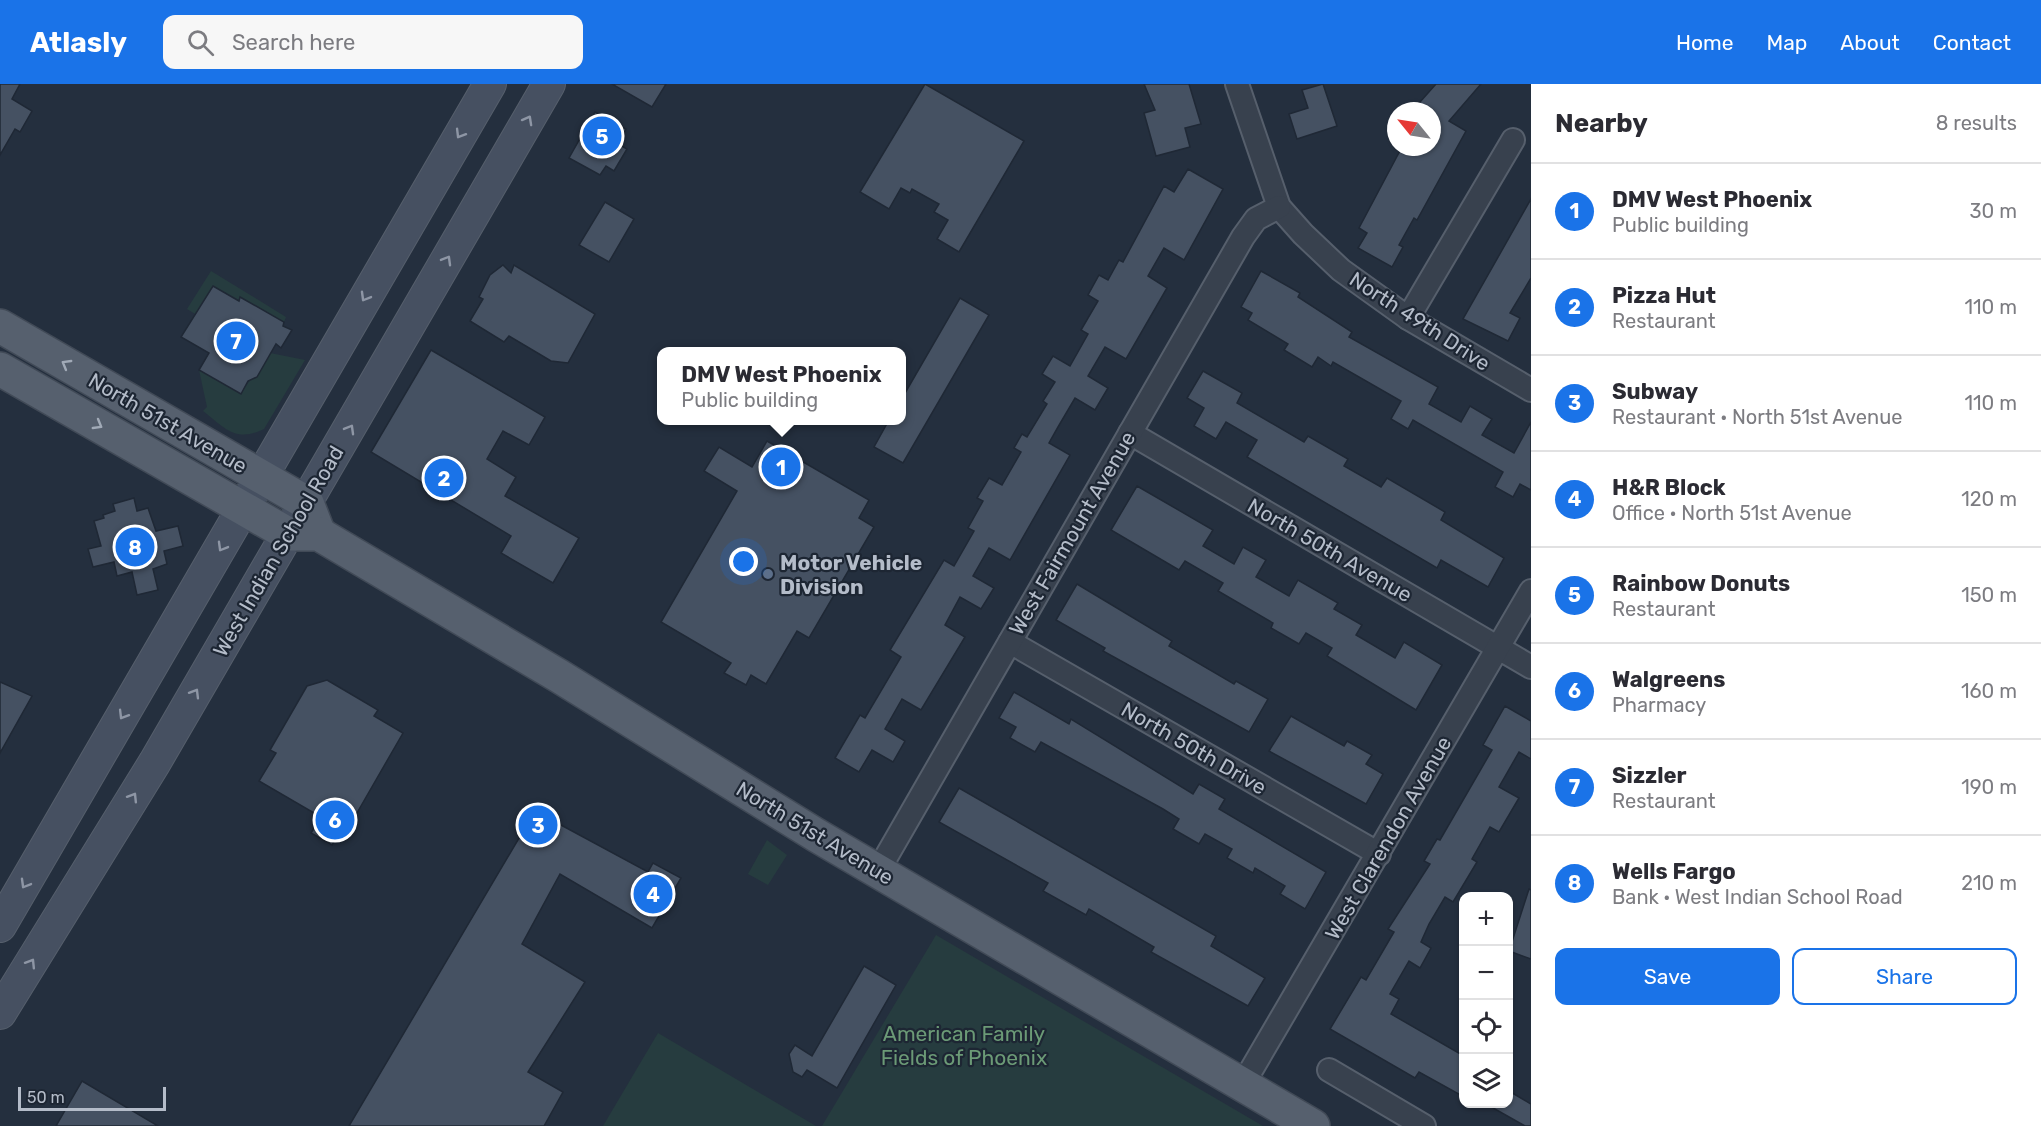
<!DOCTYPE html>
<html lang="en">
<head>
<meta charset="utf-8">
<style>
  body { margin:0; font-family:Rubik,sans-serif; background:#f7f7f7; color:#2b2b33 }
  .controls { position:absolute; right:18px; bottom:18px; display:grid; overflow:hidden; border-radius:12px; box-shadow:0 2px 4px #0004 }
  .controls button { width:54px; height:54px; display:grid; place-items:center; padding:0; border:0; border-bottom:2px solid #e1e1e2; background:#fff; color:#2b2b33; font:30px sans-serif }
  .compass { position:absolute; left:1387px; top:18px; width:54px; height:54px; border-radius:50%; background:#fff; box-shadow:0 2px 4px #0004; rotate:300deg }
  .scale { position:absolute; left:18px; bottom:15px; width:148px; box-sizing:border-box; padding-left:6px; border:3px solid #b4bcc9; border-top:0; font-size:16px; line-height:21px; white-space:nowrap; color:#b4bcc9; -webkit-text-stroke:4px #1d2633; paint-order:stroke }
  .you { position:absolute; left:744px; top:478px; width:21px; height:21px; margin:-15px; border:4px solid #fff; border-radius:50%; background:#1a73e8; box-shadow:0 0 0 9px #1a73e833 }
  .badge { display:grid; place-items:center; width:39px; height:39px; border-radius:50%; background:#1a73e8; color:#fff; font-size:20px; font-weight:700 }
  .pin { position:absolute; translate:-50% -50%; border:3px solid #fff; box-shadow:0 2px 6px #0006 }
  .popup { position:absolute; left:657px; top:263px; width:249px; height:78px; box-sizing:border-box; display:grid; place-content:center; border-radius:12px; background:#fff; filter:drop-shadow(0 2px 4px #0005); font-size:20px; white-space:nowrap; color:#7c7c81 }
  .popup b { font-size:22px; color:#2b2b33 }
  .popup::after { content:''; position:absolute; left:50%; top:100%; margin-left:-12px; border:12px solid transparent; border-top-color:#fff }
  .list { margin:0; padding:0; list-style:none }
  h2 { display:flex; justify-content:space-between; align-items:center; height:78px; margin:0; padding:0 24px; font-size:26px }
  h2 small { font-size:20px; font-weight:400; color:#7c7c81 }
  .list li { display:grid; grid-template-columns:39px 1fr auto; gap:18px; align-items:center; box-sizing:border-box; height:96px; padding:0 24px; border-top:2px solid #e1e1e2 }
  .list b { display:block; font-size:22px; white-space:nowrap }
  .list p { margin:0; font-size:20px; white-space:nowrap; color:#7c7c81 }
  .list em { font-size:20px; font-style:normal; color:#7c7c81 }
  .actions { display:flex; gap:12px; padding:18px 24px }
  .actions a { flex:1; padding:14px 0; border:2px solid #1a73e8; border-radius:12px; text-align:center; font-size:21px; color:#1a73e8 }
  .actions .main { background:#1a73e8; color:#fff }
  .icon { flex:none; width:33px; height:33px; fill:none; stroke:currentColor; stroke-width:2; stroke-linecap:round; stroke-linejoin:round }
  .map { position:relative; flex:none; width:1531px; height:1042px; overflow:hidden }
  header { display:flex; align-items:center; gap:36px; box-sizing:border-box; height:84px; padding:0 30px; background:#1a73e8; color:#fff }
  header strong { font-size:28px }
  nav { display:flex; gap:33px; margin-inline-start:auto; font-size:21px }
  .search { width:420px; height:54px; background:#f7f7f7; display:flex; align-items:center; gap:15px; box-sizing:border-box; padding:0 21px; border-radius:12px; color:#7c7c81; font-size:22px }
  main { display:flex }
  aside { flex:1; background:#fff }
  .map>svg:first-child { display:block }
</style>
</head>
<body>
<header>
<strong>Atlasly</strong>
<div class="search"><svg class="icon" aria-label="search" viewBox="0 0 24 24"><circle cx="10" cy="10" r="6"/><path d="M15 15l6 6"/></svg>Search here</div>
<nav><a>Home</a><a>Map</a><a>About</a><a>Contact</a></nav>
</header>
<main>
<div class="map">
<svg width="1531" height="1042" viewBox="0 0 1531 1042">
  <rect width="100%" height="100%" fill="#242f3e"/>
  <g fill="#263c3f">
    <path d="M211,187L286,233L284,238L241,213L239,217L213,202L197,231L187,225Z"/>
    <path d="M270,269L305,276L264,345C235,359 225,344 203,327L207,323L199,286L240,310Z"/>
    <path d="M767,756L787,771L768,801L748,790Z"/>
    <path d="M936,851L1263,1042H822Z"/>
    <path d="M658,949L816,1042H603Z"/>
  </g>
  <g fill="#455162" stroke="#1f2835" stroke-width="1.5">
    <path d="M0,0H20L12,15L32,27L20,48L15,45L0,71Z"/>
    <path d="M612,0H666L652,23Z"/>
    <path d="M925,0L1024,57L959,168L937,155L948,136L934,128L939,120L912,105L910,109L901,104L889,125L860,108Z"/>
    <path d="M1144,0H1189L1201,40L1185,44L1190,63L1156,72L1144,29L1155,26Z"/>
    <path d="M1323,0L1337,42L1297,55L1289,30L1308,24L1302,6Z"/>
    <path d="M1436,0H1481L1449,37L1466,47L1417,136L1414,134L1399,161L1403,163L1392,183L1358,164L1367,149L1359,144L1402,63H1432V27H1412Z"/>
    <path d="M595,28L626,45L618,60L627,65L614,87L606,82L600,91L569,74Z"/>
    <path d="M1188,85L1223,105L1184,176L1164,164L1148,192L1167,204L1126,275L1105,263L1088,292L1108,304L1095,326L1075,314L1058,343L1049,359L1070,371L1010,476L989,464L973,492L994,504L981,525L960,513L945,541L965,553L921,626L902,615L885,645L905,657L893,678L872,666L859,688L835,674L860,631L865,634L901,573L890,566L944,476L954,482L974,447L968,444L983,417L977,414L989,394L1002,401L1021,368L1014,364L1022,350L1027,353L1047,320L1043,317L1055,298L1042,290L1053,272L1070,282L1088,250L1081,246L1098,217L1088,211L1099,191L1108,196L1119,176L1123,178L1164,102L1174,108Z"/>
    <path d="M1531,115V194L1510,229L1520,234L1508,257L1463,235Z"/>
    <path d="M605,118L634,135L609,178L579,161Z"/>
    <path d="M503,181L511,189L514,181L595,230L568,279L551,277L509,252L504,258L470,237L483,215L479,213L490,191Z"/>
    <path d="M1261,187L1300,209L1298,213L1352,248L1349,253L1438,303L1429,320L1461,338L1470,322L1492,335L1482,351L1514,369L1531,338V406L1520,400L1513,413L1495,403L1503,388L1413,336L1408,345L1391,335L1401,317L1333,278L1331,282L1318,273L1312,283L1284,266L1288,260L1248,236L1252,229L1241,223Z"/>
    <path d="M213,202L239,217L240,213L284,238L283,242L292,246L281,264L276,260L257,293L248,297L241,310L199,286L209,269L181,253Z"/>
    <path d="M960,214L989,231L903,379L874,363L889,336H901V316Z"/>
    <path d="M431,266L545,333L529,361L503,347L487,375L516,393L505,412L579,454L553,499L501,469L511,452L371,368Z"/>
    <path d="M1203,287L1242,309L1237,319L1304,358L1308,352L1348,375L1344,382L1381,403L1387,394L1445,428L1441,436L1504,474L1488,503L1441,476L1437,484L1247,373L1257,356L1226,338L1216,355L1194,342L1204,324L1187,314Z"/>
    <path d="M767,357L869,416L859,434L874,443L809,554L797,547L766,600L751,591L746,601L724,589L731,579L661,538L737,407L704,387L719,363L752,383Z"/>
    <path d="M1137,402L1213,446L1203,462L1234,480L1243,463L1266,476L1256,493L1289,512L1298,496L1338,519L1334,525L1362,541L1356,551L1395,574L1404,558L1442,581L1416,626L1327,572L1332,564L1306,549L1299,560L1271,544L1273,539L1218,507L1223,499L1185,477L1179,486L1111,446Z"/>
    <path d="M134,414L137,427L148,424L156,447L178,442L183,462L164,467L167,480L153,485L158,506L137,511L132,488L117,492L114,478L93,483L88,465L101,462L94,437L104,434L103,431L115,427L113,420Z"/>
    <path d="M1077,500L1172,557L1169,562L1234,600L1236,597L1268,615L1249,648L1103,567L1105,564L1056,536Z"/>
    <path d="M327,596L378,626L374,632L403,649L346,748L342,745L332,761L311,749L321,733L259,697L276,669L270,666L307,602Z"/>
    <path d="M0,598L32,612L0,669Z"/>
    <path d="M1014,608L1069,640L1071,635L1193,710L1199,700L1225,715L1219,725L1326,788L1305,825L1280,810L1285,802L1255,784L1253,789L1227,774L1232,765L1205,750L1199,760L1173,745L1179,735L1163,725L1041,658L1035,668L1010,654L1016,643L999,634Z"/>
    <path d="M1505,622L1531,637V675L1519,668L1499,703L1519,714L1499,748L1490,743L1472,775L1477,778L1453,818L1445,813L1429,840L1421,858L1431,864L1420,884L1409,877L1390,910L1399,915L1391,930L1464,972V1013L1419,988L1415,994L1330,945L1361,893L1366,896L1394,848L1388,845L1430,780L1424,777L1437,755L1440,756L1492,666L1483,661Z"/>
    <path d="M1291,632L1344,662L1347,657L1372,671L1366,680L1383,690L1366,720L1269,667Z"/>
    <path d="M959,704L1216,852L1211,862L1265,894L1248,922L1151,868L1154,863L1089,825L1086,831L1043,807L1048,799L939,738Z"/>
    <path d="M535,727L648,788L653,779L681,794L652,844L560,790L522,860L585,898L528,988L563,1008L544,1042H349Z"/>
    <path d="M1529,805L1531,806V875L1509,867Z"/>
    <path d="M864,882L896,901L837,1004L807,986L802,993L793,988L789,970L795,961L812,972Z"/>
    <path d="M82,997L158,1042H56Z"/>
    <path d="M1509,1007L1531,1020V1042H1525L1486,1020H1509Z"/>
  </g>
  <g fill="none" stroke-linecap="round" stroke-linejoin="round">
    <g stroke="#565f6c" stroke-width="26">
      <g id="minor">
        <path d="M1237,0L1279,123L1303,150L1341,186L1408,234L1531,306"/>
        <path d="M1408,234L1513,56"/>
        <path d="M1130,349L1531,583"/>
        <path d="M1010,558L1379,770"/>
        <path d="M878,787L1243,153L1256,135L1279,123"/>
        <path d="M1329,986L1424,1042"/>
        <path d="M1243,1000L1531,507"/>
      </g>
    </g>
    <g stroke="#565f6c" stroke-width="34">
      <g id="secondary">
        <path d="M0,842L490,0"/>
        <path d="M0,929L155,678L549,0"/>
      </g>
    </g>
    <g stroke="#414a57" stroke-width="36">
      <g id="primary">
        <path d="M0,242L307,419L319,450"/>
        <path d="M0,285L288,450H319L559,592L816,751L1313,1042"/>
      </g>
    </g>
    <use href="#minor" stroke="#38414e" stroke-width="22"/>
    <use href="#secondary" stroke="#465061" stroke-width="32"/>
    <use href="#primary" stroke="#56606e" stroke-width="33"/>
  </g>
  <defs><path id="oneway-chevron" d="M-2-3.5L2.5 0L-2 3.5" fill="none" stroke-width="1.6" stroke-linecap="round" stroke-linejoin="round" transform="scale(1.5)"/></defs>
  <g stroke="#8e96a5">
    <use href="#oneway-chevron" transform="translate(528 36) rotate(-61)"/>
    <use href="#oneway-chevron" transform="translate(460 50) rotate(121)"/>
    <use href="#oneway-chevron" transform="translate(447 176) rotate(-60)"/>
    <use href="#oneway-chevron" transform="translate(365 213) rotate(120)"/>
    <use href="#oneway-chevron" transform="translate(350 345) rotate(-60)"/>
    <use href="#oneway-chevron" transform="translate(222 463) rotate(120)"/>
    <use href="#oneway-chevron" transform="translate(195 609) rotate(-59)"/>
    <use href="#oneway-chevron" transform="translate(123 631) rotate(121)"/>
    <use href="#oneway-chevron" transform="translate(133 713) rotate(-58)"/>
    <use href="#oneway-chevron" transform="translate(25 800) rotate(120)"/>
    <use href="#oneway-chevron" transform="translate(31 879) rotate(-58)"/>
  </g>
  <g stroke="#a1aab7">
    <use href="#oneway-chevron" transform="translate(66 280) rotate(-150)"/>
    <use href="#oneway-chevron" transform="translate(98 341) rotate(30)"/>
  </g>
  <circle fill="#5c6f8a" stroke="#1d2633" stroke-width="2" cx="768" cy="490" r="6"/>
  <g text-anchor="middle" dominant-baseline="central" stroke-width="4.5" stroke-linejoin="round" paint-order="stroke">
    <g font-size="21" fill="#b4bcc9" stroke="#1d2633">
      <text transform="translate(1420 237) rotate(33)">North 49th Drive</text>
      <text transform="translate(168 339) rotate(30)">North 51st Avenue</text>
      <text transform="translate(1072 449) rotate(-60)">West Fairmount Avenue</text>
      <text transform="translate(1330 466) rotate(30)">North 50th Avenue</text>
      <text transform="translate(278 467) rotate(-60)">West Indian School Road</text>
      <text transform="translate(1194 664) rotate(30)">North 50th Drive</text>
      <text transform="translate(815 749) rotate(31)">North 51st Avenue</text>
      <text transform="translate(1388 754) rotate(-60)">West Clarendon Avenue</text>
    </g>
    <g font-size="21" font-weight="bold" fill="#b4bcc9" stroke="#1d2633" text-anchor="start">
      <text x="780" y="478">Motor Vehicle<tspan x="780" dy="24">Division</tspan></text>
    </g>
    <g font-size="21" fill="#6b9a76" stroke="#1d2633">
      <text x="964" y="949">American Family<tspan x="964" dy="24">Fields of Phoenix</tspan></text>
    </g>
  </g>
</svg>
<div class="controls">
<button>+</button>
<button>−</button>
<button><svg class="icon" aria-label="locate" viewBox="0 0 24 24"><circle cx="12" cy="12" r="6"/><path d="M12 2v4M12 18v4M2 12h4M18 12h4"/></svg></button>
<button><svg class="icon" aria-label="layers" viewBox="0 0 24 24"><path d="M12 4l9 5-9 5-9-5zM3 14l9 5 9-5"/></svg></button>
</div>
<svg class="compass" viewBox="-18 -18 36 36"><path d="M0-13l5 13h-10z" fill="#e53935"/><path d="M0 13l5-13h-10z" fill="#7c7c81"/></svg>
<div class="scale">50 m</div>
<div class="you"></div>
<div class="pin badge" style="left:781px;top:383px">1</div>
<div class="popup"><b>DMV West Phoenix</b>Public building</div>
<div class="pin badge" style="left:444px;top:394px">2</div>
<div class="pin badge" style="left:538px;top:741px">3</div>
<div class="pin badge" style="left:653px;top:810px">4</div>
<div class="pin badge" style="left:602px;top:52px">5</div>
<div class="pin badge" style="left:335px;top:736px">6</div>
<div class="pin badge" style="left:236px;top:257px">7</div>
<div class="pin badge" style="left:135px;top:463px">8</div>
</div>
<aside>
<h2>Nearby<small>8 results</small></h2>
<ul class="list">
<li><span class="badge">1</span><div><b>DMV West Phoenix</b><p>Public building</p></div><em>30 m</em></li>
<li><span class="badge">2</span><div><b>Pizza Hut</b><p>Restaurant</p></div><em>110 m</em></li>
<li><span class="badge">3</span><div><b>Subway</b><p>Restaurant · North 51st Avenue</p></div><em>110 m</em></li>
<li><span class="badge">4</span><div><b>H&amp;R Block</b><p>Office · North 51st Avenue</p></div><em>120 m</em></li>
<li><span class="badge">5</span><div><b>Rainbow Donuts</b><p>Restaurant</p></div><em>150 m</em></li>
<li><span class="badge">6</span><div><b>Walgreens</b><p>Pharmacy</p></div><em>160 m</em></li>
<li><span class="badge">7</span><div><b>Sizzler</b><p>Restaurant</p></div><em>190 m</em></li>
<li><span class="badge">8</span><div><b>Wells Fargo</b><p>Bank · West Indian School Road</p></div><em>210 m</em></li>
</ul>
<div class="actions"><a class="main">Save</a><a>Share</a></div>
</aside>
</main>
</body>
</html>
